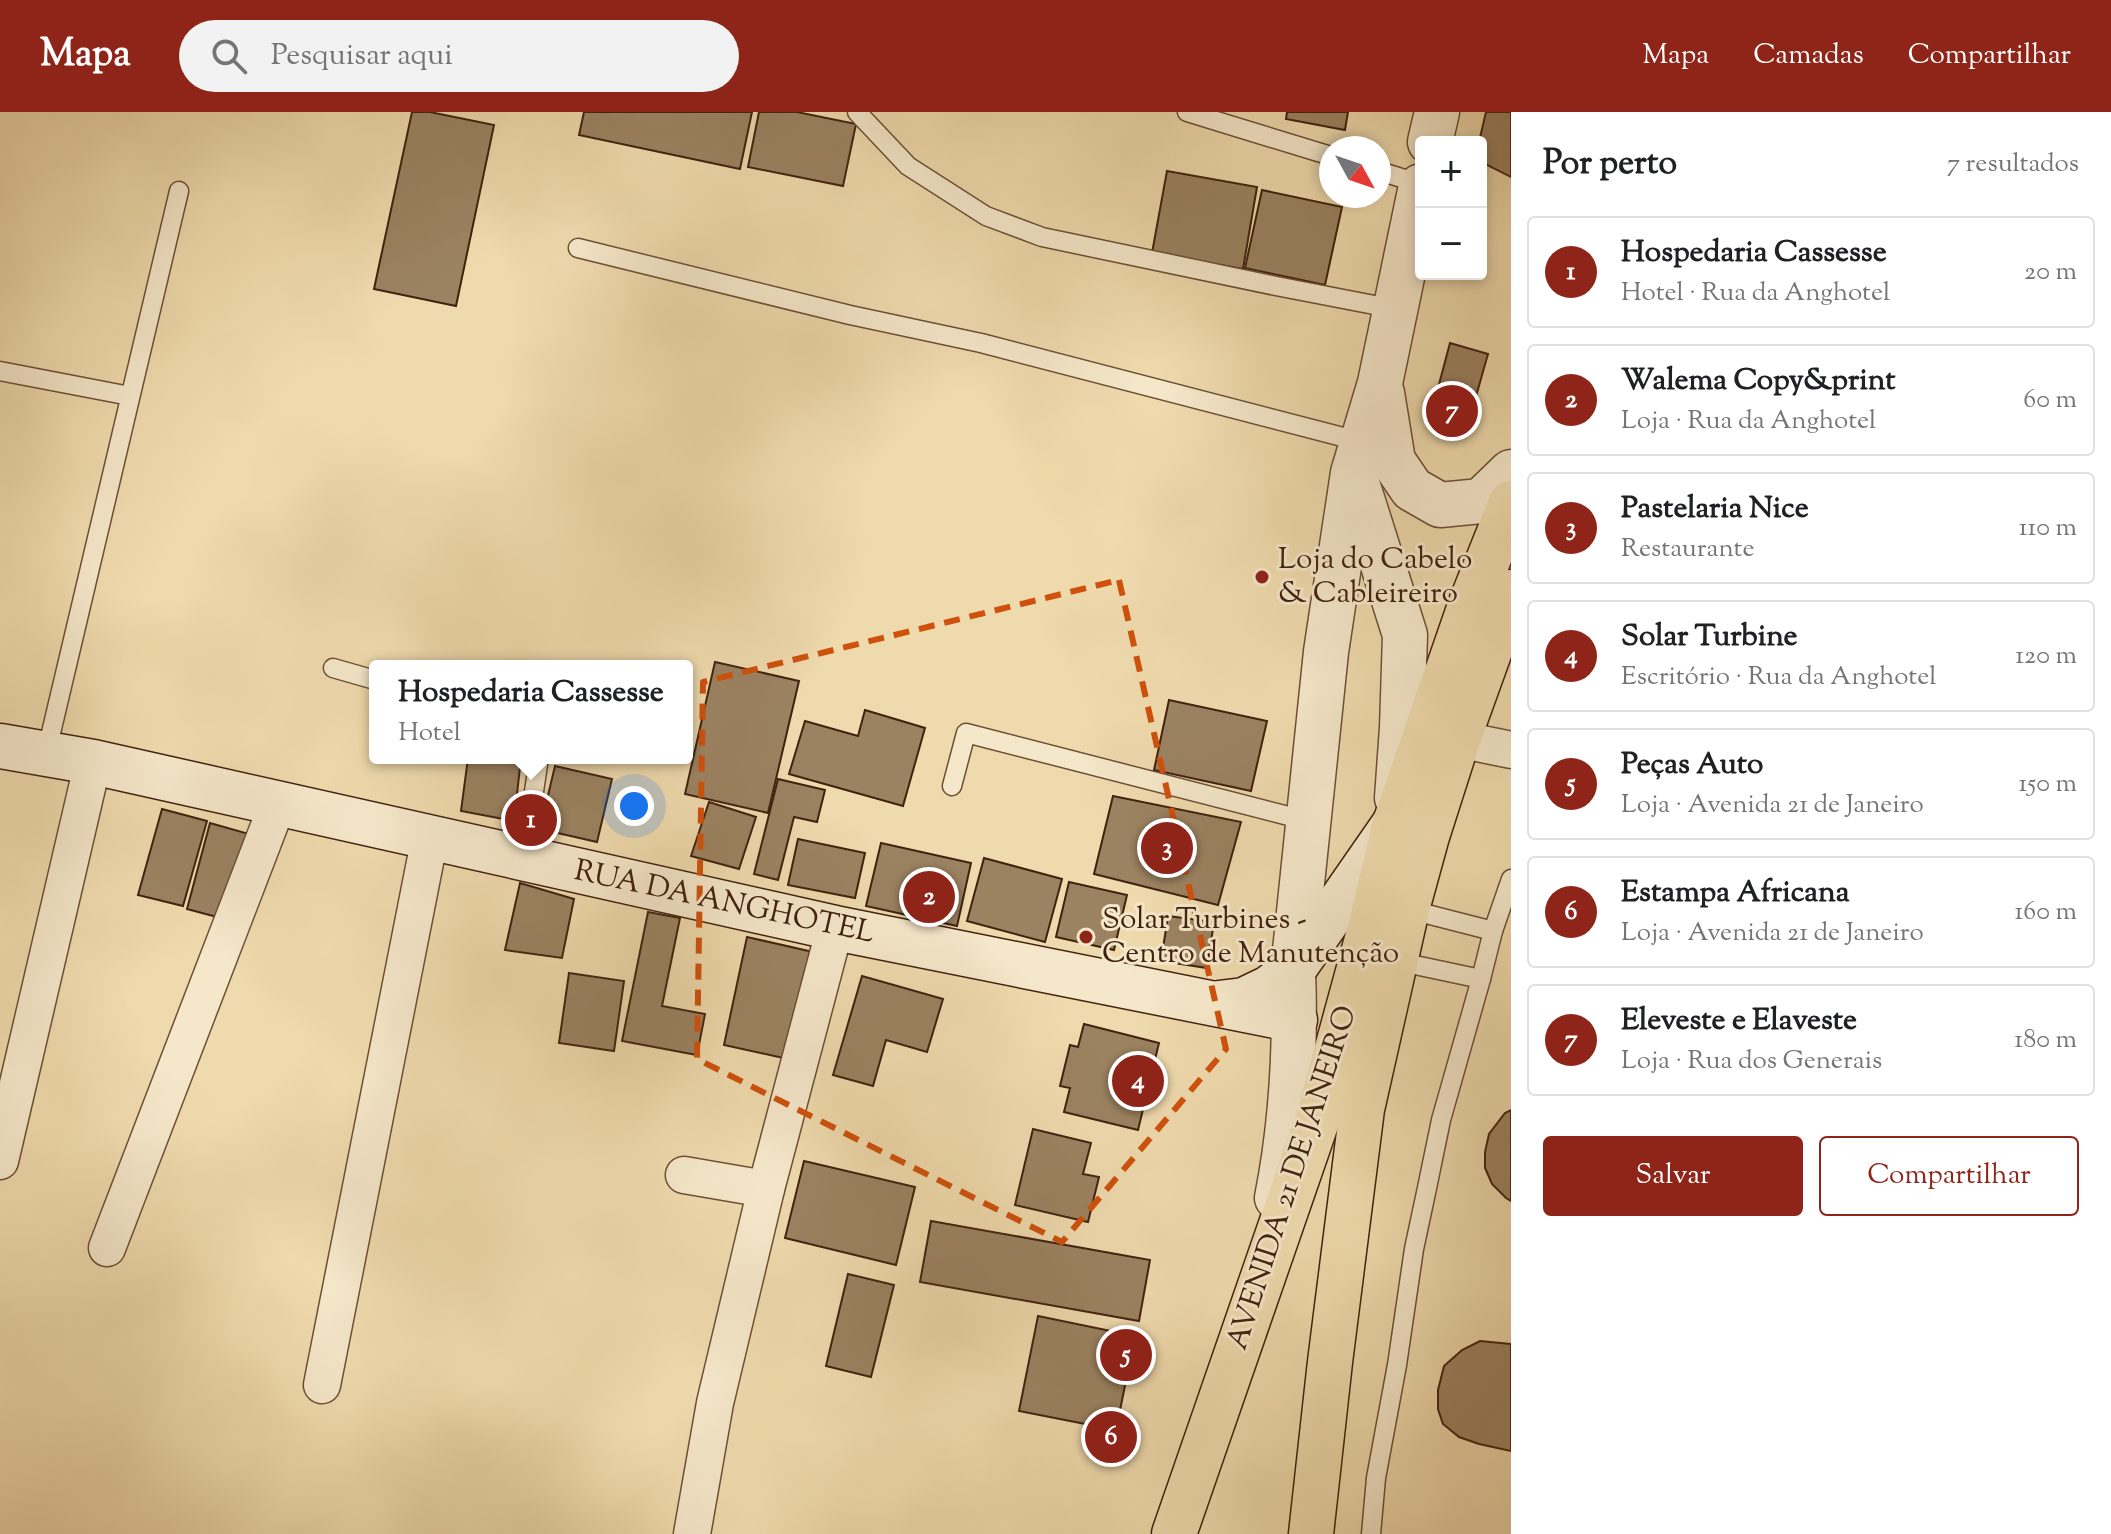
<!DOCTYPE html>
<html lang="pt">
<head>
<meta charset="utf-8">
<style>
  body { margin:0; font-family:"Sorts Mill Goudy",serif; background:#f2f2f2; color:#202124 }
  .controls { position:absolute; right:24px; top:24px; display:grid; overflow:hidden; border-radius:8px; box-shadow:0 4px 12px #0003 }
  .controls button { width:72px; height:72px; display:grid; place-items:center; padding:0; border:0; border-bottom:2px solid #e0e0e0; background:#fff; color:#202124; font:40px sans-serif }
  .compass { position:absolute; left:1319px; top:24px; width:72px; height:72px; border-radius:50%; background:#fff; box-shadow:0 4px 12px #0003; rotate:130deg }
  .you { position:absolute; left:634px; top:694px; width:28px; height:28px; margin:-20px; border:6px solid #fff; border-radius:50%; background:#1a73e8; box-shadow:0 0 0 12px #1a73e833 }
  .badge { display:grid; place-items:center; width:52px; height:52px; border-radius:50%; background:#8f2418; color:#fff; font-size:26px; font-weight:700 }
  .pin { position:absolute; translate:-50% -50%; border:4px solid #fff; box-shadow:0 2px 8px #0006 }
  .popup { position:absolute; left:369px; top:548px; width:324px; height:104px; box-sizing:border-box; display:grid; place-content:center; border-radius:8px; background:#fff; filter:drop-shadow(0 2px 6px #0005); font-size:26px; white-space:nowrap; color:#757577 }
  .popup b { font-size:30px; color:#202124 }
  .popup::after { content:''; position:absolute; left:50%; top:100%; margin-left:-16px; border:16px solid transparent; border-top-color:#fff }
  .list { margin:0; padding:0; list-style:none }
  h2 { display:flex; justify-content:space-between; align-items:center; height:104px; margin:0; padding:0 32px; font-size:34px }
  h2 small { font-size:26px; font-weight:400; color:#757577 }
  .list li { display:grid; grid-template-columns:52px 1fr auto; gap:24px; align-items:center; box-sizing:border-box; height:112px; margin:0 16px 16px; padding:0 16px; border:2px solid #e0e0e0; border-radius:8px }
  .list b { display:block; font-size:30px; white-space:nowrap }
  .list p { margin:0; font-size:26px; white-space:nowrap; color:#757577 }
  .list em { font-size:26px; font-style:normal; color:#757577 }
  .actions { display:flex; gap:16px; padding:24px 32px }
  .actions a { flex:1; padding:18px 0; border:2px solid #8f2418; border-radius:8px; text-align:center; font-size:28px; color:#8f2418 }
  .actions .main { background:#8f2418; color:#fff }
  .icon { flex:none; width:44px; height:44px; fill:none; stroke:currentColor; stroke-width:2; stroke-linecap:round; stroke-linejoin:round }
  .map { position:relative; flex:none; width:1511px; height:1422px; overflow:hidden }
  header { display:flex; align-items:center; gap:48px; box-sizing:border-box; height:112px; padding:0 40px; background:#8f2418; color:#fff }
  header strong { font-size:38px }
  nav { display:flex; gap:44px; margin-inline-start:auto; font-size:28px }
  .search { width:560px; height:72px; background:#f2f2f2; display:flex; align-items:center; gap:20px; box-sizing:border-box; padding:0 28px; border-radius:44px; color:#757577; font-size:30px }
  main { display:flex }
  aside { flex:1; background:#fff }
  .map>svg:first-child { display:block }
</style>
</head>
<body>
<header>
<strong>Mapa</strong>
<div class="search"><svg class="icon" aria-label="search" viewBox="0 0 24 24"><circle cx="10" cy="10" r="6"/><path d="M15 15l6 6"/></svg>Pesquisar aqui</div>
<nav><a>Mapa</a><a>Camadas</a><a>Compartilhar</a></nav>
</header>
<main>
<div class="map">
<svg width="1511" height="1422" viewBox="0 0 1511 1422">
  <rect width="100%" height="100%" fill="#efdaad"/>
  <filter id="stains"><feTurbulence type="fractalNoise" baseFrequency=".0025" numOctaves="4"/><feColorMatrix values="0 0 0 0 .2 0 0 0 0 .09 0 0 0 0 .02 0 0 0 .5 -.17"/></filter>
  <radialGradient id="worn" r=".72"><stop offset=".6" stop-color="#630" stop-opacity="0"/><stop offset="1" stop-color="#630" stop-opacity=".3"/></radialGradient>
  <g fill="#9b8261" stroke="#41220f" stroke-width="2">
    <path d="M412,0H430L494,13L456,194L374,177Z"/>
    <path d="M584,0H752L740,57L579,23Z"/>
    <path d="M759,0H797L856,12L843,74L748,55Z"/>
    <path d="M1287,0H1348L1345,18L1286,7Z"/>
    <path d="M1486,0H1511V65L1481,50V30H1479Z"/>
    <path d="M1167,59L1257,75L1243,157L1152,141Z"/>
    <path d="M1262,78L1342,95L1325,173L1245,156Z"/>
    <path d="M1450,231L1488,242L1467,316L1430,306Z"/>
    <path d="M715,550L799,569L768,701L685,682Z"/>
    <path d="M1169,588L1267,609L1251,679L1154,658Z"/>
    <path d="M865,598L925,616L903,694L789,662L805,609L858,624Z"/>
    <path d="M468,646H521L514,709L461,699Z"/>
    <path d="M555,654L612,667L597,730L540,717Z"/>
    <path d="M778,667L825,678L817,710L794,705L778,768L754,762Z"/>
    <path d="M1113,684L1241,710L1218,793L1094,762Z"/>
    <path d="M709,690L756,705L739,757L691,744Z"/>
    <path d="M162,697L207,709L183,794L138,783Z"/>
    <path d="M210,711L256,724L232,809L187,797Z"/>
    <path d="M798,727L865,741L855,786L788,773Z"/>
    <path d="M881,731L971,751L957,814L866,794Z"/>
    <path d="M984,746L1062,767L1045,830L967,809Z"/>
    <path d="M1069,770L1127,783L1114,838L1056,825Z"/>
    <path d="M520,771L574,787L562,846L505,838Z"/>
    <path d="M648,800L680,806L662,894L705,902L697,943L622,929Z"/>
    <path d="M1168,804L1214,810L1207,856L1161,849Z"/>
    <path d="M747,825L822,842L797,949L724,933Z"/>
    <path d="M569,861L624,869L614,939L559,931Z"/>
    <path d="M862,864L943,887L927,940L886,928L873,974L833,963Z"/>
    <path d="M1084,912L1159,931L1138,1018L1064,1000L1070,976L1060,974L1070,933L1078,935Z"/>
    <path d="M1511,998V1089L1506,1086L1492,1072L1485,1056V1040L1489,1022L1505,1001Z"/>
    <path d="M1033,1017L1091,1031L1083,1062L1099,1065L1088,1110L1015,1093Z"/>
    <path d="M804,1049L915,1075L896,1153L785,1126Z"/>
    <path d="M931,1109L1150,1148L1139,1209L920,1170Z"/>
    <path d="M848,1162L894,1173L871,1265L826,1254Z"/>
    <path d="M1038,1204L1135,1224L1116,1318L1019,1299Z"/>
    <path d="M1480,1229L1511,1232V1339L1479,1332L1459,1325L1443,1312L1438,1297V1278L1444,1254L1462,1238Z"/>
  </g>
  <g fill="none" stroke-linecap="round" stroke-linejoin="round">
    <g stroke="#6c5036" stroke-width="21">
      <g id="service">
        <path d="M857,0L908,54L986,104L1042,125L1276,174L1395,197"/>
        <path d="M1187,0L1331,44"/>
        <path d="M1379,59L1421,72"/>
        <path d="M578,136L850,203L981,231L1362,330"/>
        <path d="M0,259L130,284"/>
        <path d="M333,556L375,568"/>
        <path d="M46,642L179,79"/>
        <path d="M952,674L966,621L1308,709"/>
        <path d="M524,746L539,646"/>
        <path d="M1407,797L1493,819"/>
        <path d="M1396,849L1481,867"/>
        <path d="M1371,1422L1376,1366L1397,1253L1414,1137L1427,1076L1441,1008L1481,867L1493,819L1511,767"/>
      </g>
    </g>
    <g stroke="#6c5036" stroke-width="39">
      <g id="minor">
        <path d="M1458,627L1511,638"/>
        <path d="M0,1049L93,650"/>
        <path d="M684,1063L766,1077"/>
        <path d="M107,1136L278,691"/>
        <path d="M322,1273L430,725"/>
        <path d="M692,1422L715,1291L766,1077L835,816"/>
      </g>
    </g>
    <g stroke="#6c5036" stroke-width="47">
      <g id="tertiary">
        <path d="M1430,30L1437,0"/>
        <path d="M1382,281L1393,349L1412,377L1440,393L1481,389L1511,360"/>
        <path d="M1358,374L1405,523L1402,616L1397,686"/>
        <path d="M1277,1086C1292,1010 1296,936 1293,858L1326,540L1353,361L1380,271L1421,74"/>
      </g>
    </g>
    <g stroke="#41220f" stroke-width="47">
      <g id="secondary">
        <path d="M0,634L93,650L835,816L1295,908"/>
        <path d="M1219,891L1244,888L1269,876L1293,858L1395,711"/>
      </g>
    </g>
    <g stroke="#41220f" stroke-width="47">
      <g id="primary">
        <path d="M1174,1422L1319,1003L1370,816L1395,711L1471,491L1511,391"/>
        <path d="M1311,1422L1330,1250L1362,997L1407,797L1427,724L1458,627L1511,480"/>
      </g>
    </g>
    <use href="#service" stroke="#f5e7ca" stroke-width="18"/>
    <use href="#minor" stroke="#f5e7ca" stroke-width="36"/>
    <use href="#tertiary" stroke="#f5e7ca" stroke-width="44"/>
    <use href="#secondary" stroke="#f5e7ca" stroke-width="44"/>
    <use href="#primary" stroke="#efdaad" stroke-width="44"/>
  </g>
  <path fill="none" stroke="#cf510c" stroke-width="6" stroke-dasharray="16 10" stroke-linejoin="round" d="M1119,468L1226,937L1062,1130L697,947L703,570Z"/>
  <g fill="#8f2418" stroke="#f5e7ca" stroke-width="3">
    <circle cx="1262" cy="465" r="8"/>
    <circle cx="1086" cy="825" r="8"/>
  </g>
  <g text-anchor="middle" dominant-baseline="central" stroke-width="6" stroke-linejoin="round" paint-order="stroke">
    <g font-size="30" fill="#41220f" stroke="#f5e7ca" text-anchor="start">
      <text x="1278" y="448">Loja do Cabelo<tspan x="1278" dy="34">&amp; Cableireiro</tspan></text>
      <text x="1102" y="808">Solar Turbines -<tspan x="1102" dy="34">Centro de Manutenção</tspan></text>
    </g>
    <g font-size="30" fill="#41220f" stroke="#f5e7ca">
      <text transform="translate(724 791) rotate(12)">RUA DA ANGHOTEL</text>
      <text transform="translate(1293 1066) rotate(-72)">AVENIDA 21 DE JANEIRO</text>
    </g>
  </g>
  <rect width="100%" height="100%" filter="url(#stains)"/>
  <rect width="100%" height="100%" fill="url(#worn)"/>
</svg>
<div class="controls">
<button>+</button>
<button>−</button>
</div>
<svg class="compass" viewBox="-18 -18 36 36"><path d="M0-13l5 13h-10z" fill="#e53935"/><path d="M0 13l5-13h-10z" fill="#757577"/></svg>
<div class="you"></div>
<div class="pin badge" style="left:531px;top:708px">1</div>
<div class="popup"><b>Hospedaria Cassesse</b>Hotel</div>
<div class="pin badge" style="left:929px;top:785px">2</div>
<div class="pin badge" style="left:1167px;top:736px">3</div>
<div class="pin badge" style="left:1138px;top:969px">4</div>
<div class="pin badge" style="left:1126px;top:1243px">5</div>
<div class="pin badge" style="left:1111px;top:1325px">6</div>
<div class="pin badge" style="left:1452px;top:299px">7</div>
</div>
<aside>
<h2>Por perto<small>7 resultados</small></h2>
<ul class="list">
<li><span class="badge">1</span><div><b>Hospedaria Cassesse</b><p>Hotel · Rua da Anghotel</p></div><em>20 m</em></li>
<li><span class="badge">2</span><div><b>Walema Copy&amp;print</b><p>Loja · Rua da Anghotel</p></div><em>60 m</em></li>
<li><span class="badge">3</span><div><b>Pastelaria Nice</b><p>Restaurante</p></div><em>110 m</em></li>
<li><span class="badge">4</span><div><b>Solar Turbine</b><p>Escritório · Rua da Anghotel</p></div><em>120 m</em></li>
<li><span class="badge">5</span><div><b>Peças Auto</b><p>Loja · Avenida 21 de Janeiro</p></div><em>150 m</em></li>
<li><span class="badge">6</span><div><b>Estampa Africana</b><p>Loja · Avenida 21 de Janeiro</p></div><em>160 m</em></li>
<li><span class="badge">7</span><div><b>Eleveste e Elaveste</b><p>Loja · Rua dos Generais</p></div><em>180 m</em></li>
</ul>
<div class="actions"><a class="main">Salvar</a><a>Compartilhar</a></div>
</aside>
</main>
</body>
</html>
